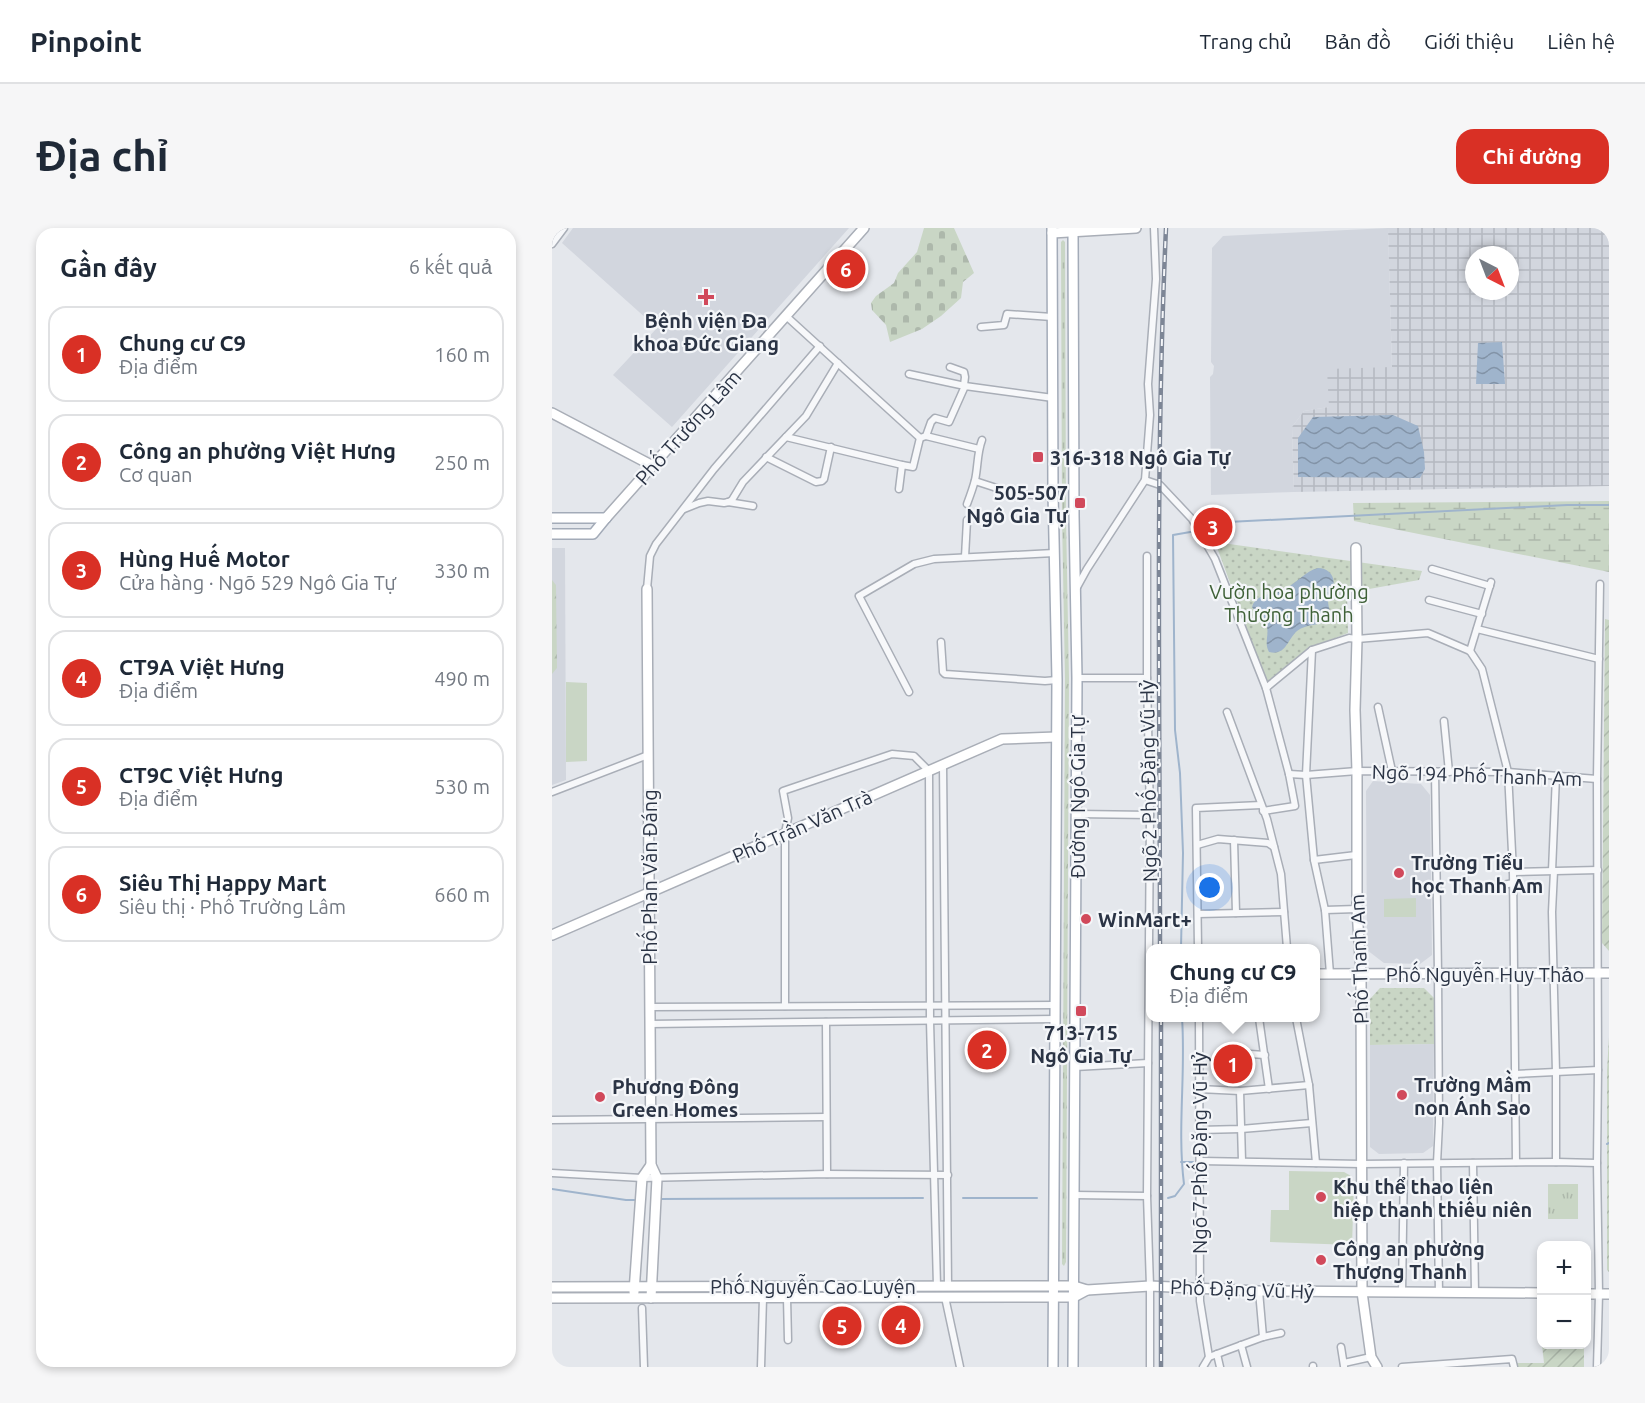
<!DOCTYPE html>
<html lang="vi">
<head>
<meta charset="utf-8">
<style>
  body { margin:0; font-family:Ubuntu,sans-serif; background:#f6f6f7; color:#1f2937 }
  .controls { position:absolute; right:18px; bottom:18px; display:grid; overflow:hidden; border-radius:12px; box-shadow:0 3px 9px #0003 }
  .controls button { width:54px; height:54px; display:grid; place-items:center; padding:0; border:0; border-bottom:2px solid #e0e1e3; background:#fff; color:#1f2937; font:30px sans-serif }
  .compass { position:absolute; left:913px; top:18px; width:54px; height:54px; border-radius:50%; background:#fff; box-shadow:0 3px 9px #0003; rotate:138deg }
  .you { position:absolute; left:658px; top:660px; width:21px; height:21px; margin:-15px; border:4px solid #fff; border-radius:50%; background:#1a73e8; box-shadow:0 0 0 9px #1a73e833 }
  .badge { display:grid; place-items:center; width:39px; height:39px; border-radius:50%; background:#d93025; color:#fff; font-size:20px; font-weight:700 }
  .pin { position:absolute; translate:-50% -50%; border:3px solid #fff; box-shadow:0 2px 6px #0006 }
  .popup { position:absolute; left:594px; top:716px; width:174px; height:78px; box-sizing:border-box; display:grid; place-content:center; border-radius:12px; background:#fff; filter:drop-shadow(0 2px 4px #0005); font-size:20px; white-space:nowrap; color:#747a83 }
  .popup b { font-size:22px; color:#1f2937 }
  .popup::after { content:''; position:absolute; left:50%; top:100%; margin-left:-12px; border:12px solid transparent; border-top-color:#fff }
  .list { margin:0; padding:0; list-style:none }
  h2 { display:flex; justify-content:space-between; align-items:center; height:78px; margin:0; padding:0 24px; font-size:26px }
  h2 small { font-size:20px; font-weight:400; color:#747a83 }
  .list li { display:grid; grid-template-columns:39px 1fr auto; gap:18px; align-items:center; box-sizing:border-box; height:96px; margin:0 12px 12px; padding:0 12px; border:2px solid #e0e1e3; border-radius:18px }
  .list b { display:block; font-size:22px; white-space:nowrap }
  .list p { margin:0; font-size:20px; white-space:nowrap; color:#747a83 }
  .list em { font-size:20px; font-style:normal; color:#747a83 }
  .map { position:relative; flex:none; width:1057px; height:1139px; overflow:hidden; border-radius:18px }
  header { display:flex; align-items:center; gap:36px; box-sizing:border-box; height:84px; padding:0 30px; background:#fff; border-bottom:2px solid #e0e1e3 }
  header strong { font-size:28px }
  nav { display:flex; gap:33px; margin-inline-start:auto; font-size:21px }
  .intro { display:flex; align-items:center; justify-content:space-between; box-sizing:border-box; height:144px; padding:0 36px }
  h1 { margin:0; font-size:42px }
  .button { padding:15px 27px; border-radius:18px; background:#d93025; color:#fff; font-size:21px; font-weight:700 }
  main { display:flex; gap:36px; padding:0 36px }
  aside { flex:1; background:#fff; border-radius:18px; box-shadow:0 3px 9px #0003 }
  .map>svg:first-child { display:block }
</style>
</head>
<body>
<header>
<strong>Pinpoint</strong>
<nav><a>Trang chủ</a><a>Bản đồ</a><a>Giới thiệu</a><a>Liên hệ</a></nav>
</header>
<div class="intro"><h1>Địa chỉ</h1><a class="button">Chỉ đường</a></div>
<main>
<aside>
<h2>Gần đây<small>6 kết quả</small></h2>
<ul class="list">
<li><span class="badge">1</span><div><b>Chung cư C9</b><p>Địa điểm</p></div><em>160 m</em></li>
<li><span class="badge">2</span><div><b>Công an phường Việt Hưng</b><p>Cơ quan</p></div><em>250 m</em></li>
<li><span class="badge">3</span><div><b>Hùng Huế Motor</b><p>Cửa hàng · Ngõ 529 Ngô Gia Tự</p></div><em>330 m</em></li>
<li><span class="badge">4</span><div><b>CT9A Việt Hưng</b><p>Địa điểm</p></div><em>490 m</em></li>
<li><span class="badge">5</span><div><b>CT9C Việt Hưng</b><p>Địa điểm</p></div><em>530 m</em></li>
<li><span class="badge">6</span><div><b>Siêu Thị Happy Mart</b><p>Siêu thị · Phố Trường Lâm</p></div><em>660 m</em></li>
</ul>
</aside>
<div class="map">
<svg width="1057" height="1139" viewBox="0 0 1057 1139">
  <defs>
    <pattern id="industrial-grid" width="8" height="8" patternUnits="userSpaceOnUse" patternTransform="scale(1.5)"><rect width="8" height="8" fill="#d2d6de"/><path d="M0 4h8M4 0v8" fill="none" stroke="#b4b8c0"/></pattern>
    <pattern id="grass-tufts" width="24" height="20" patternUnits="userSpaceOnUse" patternTransform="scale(1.5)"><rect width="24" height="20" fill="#c9d6c5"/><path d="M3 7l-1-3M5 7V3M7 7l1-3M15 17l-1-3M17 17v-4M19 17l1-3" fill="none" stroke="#adb8ab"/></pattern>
    <pattern id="forest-firs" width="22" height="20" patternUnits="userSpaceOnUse" patternTransform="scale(1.5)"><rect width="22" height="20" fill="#c9d6c5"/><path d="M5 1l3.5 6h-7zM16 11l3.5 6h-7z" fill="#adb8ab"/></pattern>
    <pattern id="wetland-marsh" width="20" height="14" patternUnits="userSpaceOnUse" patternTransform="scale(1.5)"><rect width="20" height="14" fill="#c9d6c5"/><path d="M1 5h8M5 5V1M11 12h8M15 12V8" fill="none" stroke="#adb8ab"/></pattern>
    <pattern id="cemetery-stones" width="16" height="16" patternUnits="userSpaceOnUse" patternTransform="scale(1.5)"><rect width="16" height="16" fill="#c9d6c5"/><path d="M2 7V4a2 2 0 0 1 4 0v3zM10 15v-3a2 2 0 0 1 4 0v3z" fill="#adb8ab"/></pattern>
    <pattern id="park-dots" width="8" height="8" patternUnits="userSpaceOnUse" patternTransform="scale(1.5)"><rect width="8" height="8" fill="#c9d6c5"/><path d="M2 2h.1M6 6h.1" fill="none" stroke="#adb8ab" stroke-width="1.8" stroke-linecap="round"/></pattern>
    <pattern id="garden-furrows" width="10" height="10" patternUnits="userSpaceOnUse" patternTransform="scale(1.5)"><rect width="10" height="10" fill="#c9d6c5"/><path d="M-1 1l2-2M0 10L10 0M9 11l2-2" fill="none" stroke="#adb8ab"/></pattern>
    <pattern id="water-waves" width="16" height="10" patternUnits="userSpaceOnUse" patternTransform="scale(1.5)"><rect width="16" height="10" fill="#9fb4cc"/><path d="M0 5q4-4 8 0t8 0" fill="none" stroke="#8293a7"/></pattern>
  </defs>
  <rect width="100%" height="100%" fill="#e4e7ec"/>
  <g fill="#d2d6de">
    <path d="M21,0H297L120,199L61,147L105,100L10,15Z"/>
    <path d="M836,0L840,140L777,179L752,183L740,199L742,264L659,267L658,149L661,146L662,138L659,134L660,20L671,8Z"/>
    <path d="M0,320H13L14,552L0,557Z"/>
    <path d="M821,553L869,556L878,567L880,727L868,736L832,735L815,722L814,563Z"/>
    <path d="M882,816L881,918L871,925L827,926L818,919V817Z"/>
  </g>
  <path fill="url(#industrial-grid)" fill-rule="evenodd" d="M836,0H1057V258L742,264L740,199L752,183L777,179L775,141L840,139ZM922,27H958V63H922Z"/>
  <g fill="url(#grass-tufts)">
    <path d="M511,12L513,14L514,290L517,451L514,1034L512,1038L510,1036L513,451L510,290L509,14Z"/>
    <rect x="996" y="956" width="30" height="35"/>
  </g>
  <path fill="url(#forest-firs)" d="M0,352L4,357L5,440L0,446Z"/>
  <path fill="url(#wetland-marsh)" d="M1057,273V344L802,293L801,275Z"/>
  <path fill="url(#cemetery-stones)" d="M372,0H402L422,45L411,54L409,70L389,88L370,101L338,114L334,97L320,82L319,75L324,68L342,55L346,45L365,24Z"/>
  <g fill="url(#park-dots)">
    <path d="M663,314L870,343L867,352L795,365L796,405L755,421L715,455Z"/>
    <path d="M828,760H872L882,770V816L818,817V771Z"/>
  </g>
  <g fill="url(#garden-furrows)">
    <path d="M1053,391L1057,392V723L1050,715Z"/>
    <path d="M1057,809V1044L1055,1042V842Z"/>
    <path d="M990,1117H1032V1139H966L965,1135H992Z"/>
  </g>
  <g fill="#c9d6c5">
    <path d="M14,454L35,455V533L14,534Z"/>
    <path d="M864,670V689H832V671Z"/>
    <path d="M737,943L792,944L799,948L802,956L800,1017L718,1014L719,982H737Z"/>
  </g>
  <g fill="url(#water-waves)">
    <path d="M950,114L953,156H924L926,115Z"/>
    <path d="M841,187L866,198L872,224L873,241L868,250L746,249V210L761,189Z"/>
    <path d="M766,340C776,340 784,348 781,359C780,364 776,366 776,372C776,379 779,383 776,391C767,399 755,395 745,403C735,412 734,428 717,424C712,415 717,408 715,399C713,391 704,386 700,379C704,365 722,367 733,361C745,355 753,343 766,340Z"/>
  </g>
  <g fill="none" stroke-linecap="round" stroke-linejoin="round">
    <g stroke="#9fb4cc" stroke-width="2">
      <path d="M656,295L1015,277H1057"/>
      <path d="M629,720L631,625L628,545L623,502L621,307L644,303"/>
      <path d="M1055,916L1057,915"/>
      <path d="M629,934H641"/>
      <path d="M0,961L74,972H86"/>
      <path d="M411,970H485"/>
      <path d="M616,970L623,968L632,956C625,901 634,845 630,790"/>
      <path d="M107,971L371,970"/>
    </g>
    <g stroke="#a9aeb7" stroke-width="9">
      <g id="street">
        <path d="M0,16L12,0"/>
        <path d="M234,88L368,210"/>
        <path d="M429,99L452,97L455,86L500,89"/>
        <path d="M398,139L412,144L413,149L412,157"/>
        <path d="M357,146L413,158"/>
        <path d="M374,208L427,221"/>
        <path d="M234,209L350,237"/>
        <path d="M368,210L374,208L379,194L383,190L397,194L413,158L501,170"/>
        <path d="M214,229L264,254L270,253L272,251L279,219"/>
        <path d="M593,252L598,187L596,156L604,51L602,0"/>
        <path d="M423,253L463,266L501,268"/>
        <path d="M347,261L350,237L361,239L368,210"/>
        <path d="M176,274L201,278"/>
        <path d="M415,276C418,268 421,260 423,252C426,239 425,225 430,212"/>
        <path d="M132,281L147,275L156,273L172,275L177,274L180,272L191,254L254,188L286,135"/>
        <path d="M595,328V450L598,587L595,968L598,1058V1139"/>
        <path d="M413,329L415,292"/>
        <path d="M880,341L938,358"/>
        <path d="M95,361L98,328L104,316L162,241L268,118"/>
        <path d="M524,361L535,341L593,252L608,257L640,291L663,331L714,460L737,546L743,578L711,583"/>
        <path d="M877,372L930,386"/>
        <path d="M925,401L1047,431"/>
        <path d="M389,414L391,444L393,446L493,453L505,452"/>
        <path d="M760,422L754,547L762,632L773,682L778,746"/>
        <path d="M918,423L930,441L956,544L961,644L964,934"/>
        <path d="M918,423L939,354"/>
        <path d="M525,450H595"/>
        <path d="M714,460L760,422L797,410L805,411L876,405L918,423"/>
        <path d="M357,464L307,368L362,336L382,331L502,325"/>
        <path d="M826,479L840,543"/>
        <path d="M675,484L715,591L729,646L735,720"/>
        <path d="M892,493L897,544"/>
        <path d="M391,537L396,1058"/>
        <path d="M883,544L886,746L887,895L885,935L887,1065"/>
        <path d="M737,546L754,547L805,543L956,544L1045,551"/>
        <path d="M0,564L96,527"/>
        <path d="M525,586L598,587"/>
        <path d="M682,612L684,685"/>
        <path d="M645,617L666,611L716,615L722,619"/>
        <path d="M762,632L804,627"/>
        <path d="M1000,643L1004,548"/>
        <path d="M1002,643L1000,684L1004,844V934"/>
        <path d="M961,644L1046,642"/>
        <path d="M926,662L961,655"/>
        <path d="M773,682L805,681"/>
        <path d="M646,686L732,684"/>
        <path d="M646,720L644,580L709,577"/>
        <path d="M233,778V605L236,590L231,563L340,526L362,528L377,543L378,793L385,1058"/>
        <path d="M98,779L503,777"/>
        <path d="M647,790L648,1073L657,1129"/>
        <path d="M707,790L717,861"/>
        <path d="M744,790L757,857L764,935"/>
        <path d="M274,794L275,946"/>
        <path d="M98,796L503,791"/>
        <path d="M683,825L713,827"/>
        <path d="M523,839L596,835"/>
        <path d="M963,846L1046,842"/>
        <path d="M647,861L688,863L757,857"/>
        <path d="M688,863L690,933"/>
        <path d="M0,892L274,889"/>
        <path d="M647,902L689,901L760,895"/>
        <path d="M648,933L809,936L1004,934L1045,935"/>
        <path d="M921,935L923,1065"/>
        <path d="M0,945L90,950L275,946L396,947"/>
        <path d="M522,967L595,968"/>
        <path d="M707,1063L711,1109"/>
        <path d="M850,1064L852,935"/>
        <path d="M393,1069L408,1139"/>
        <path d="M235,1070L236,1112"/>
        <path d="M90,1080L92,1139"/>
        <path d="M689,1117L695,1139"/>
        <path d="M789,1119L792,1138"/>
        <path d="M665,1126L668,1139"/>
        <path d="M792,1135L819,1129"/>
        <path d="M761,1138V1139"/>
        <path d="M209,1139L211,1070"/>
        <path d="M651,1139L657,1129L711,1109L729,1105"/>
        <path d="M850,1139L960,1131L962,1139"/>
        <path d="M1045,1139L1047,1066L1045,935L1046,842L1045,551L1048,356"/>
      </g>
    </g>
    <g stroke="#a9aeb7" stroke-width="12">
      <g id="secondary">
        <path d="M500,5L584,0"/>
        <path d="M0,185L101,238"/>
        <path d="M54,290L312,0"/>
        <path d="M804,320L805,411L803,482L805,543V681L809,746L810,1064L819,1129L825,1139"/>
        <path d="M95,361L99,937L105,950L99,1070"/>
        <path d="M0,707L450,511L504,509"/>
        <path d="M764,746L1057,745"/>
        <path d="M0,1059L522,1058L535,1062L598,1058L707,1063L990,1065"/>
        <path d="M82,1064L90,950L99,937"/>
        <path d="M1034,1066H1057"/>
        <path d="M0,1070L522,1069L535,1062"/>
      </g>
    </g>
    <g stroke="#a3abb8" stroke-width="12">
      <g id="primary">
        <path d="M500,0L501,264L505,452L501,1139"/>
        <path d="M521,0L522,288L525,450L521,1139"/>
        <path d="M0,290H54"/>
        <path d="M0,306H41L54,290"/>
      </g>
    </g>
    <use href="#street" stroke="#f7f8fa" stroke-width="6"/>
    <use href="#secondary" stroke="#fff" stroke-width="9"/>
    <use href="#primary" stroke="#fff" stroke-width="9"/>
    <g stroke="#7d8696" stroke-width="4.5">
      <g id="rail">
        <path d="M608,720C608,480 603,240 614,0"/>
        <path d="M609,790V1139"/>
      </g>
    </g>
    <use href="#rail" stroke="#f4f6f9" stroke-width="2" stroke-dasharray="7" stroke-linecap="butt"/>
  </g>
  <g fill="#d1495b" stroke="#f4f6f9" stroke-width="2">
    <path d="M151 60h6v6h6v6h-6v6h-6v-6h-6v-6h6z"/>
    <rect x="480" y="223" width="12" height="12" rx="3"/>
    <rect x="522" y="269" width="12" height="12" rx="3"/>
    <circle cx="847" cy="645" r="6"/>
    <circle cx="534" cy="691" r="6"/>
    <rect x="523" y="777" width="12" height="12" rx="3"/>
    <circle cx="850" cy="867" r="6"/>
    <circle cx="48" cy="869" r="6"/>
    <circle cx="769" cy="969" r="6"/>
    <circle cx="769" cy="1032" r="6"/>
  </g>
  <g text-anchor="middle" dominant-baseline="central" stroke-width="4.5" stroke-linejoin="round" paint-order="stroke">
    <g font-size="20" font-weight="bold" fill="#2b3445" stroke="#f4f6f9" text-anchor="start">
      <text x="154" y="92" text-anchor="middle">Bệnh viện Đa<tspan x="154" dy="23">khoa Đức Giang</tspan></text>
      <text x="498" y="229">316-318 Ngô Gia Tự</text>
      <text x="516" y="264" text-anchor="end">505-507<tspan x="516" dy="23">Ngô Gia Tự</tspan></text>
      <text x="859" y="634">Trường Tiểu<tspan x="859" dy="23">học Thanh Am</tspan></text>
      <text x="546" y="691">WinMart+</text>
      <text x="529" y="804" text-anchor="middle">713-715<tspan x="529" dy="23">Ngô Gia Tự</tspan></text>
      <text x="862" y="856">Trường Mầm<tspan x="862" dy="23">non Ánh Sao</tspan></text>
      <text x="60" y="858">Phương Đông<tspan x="60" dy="23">Green Homes</tspan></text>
      <text x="781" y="958">Khu thể thao liên<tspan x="781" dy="23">hiệp thanh thiếu niên</tspan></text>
      <text x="781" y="1020">Công an phường<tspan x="781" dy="23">Thượng Thanh</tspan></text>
    </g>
    <g font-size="20" fill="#2b3445" stroke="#f4f6f9">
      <text transform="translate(136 199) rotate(-48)">Phố Trường Lâm</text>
      <text transform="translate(925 547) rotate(2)">Ngõ 194 Phố Thanh Am</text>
      <text transform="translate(596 553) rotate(-91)">Ngõ 2 Phố Đặng Vũ Hỷ</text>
      <text transform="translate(525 569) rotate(-90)">Đường Ngô Gia Tự</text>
      <text transform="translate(250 598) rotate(-24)">Phố Trần Văn Trà</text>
      <text transform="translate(97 649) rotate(-90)">Phố Phan Văn Đáng</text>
      <text transform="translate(807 731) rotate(-92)">Phố Thanh Am</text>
      <text x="933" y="746">Phố Nguyễn Huy Thảo</text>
      <text transform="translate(647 925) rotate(-90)">Ngõ 7 Phố Đặng Vũ Hỷ</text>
      <text x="261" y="1058">Phố Nguyễn Cao Luyện</text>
      <text transform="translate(690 1061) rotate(2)">Phố Đặng Vũ Hỷ</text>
    </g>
    <g font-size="20" fill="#3f6138" stroke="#f4f6f9">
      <text x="737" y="363">Vườn hoa phường<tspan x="737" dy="23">Thượng Thanh</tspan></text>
    </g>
  </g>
</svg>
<div class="controls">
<button>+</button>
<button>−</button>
</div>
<svg class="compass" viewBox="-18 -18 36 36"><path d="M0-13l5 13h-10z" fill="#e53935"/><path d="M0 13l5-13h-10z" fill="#747a83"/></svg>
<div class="you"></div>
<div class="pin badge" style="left:681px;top:836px">1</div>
<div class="popup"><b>Chung cư C9</b>Địa điểm</div>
<div class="pin badge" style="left:435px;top:822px">2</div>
<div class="pin badge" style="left:661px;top:299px">3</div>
<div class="pin badge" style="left:349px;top:1097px">4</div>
<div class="pin badge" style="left:290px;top:1098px">5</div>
<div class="pin badge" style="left:294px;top:41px">6</div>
</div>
</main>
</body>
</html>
